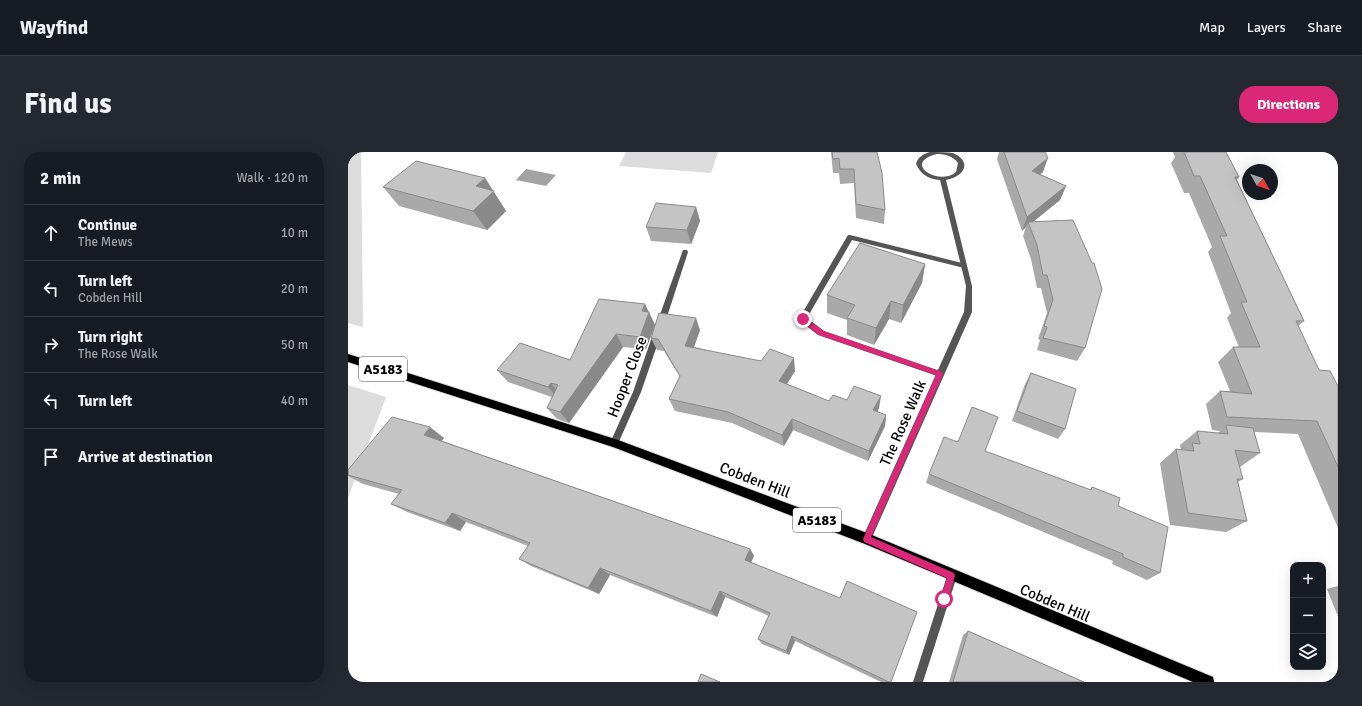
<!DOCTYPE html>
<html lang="en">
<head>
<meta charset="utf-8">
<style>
  body { margin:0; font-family:Signika,sans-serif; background:#242831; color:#f1f3f6 }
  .controls { position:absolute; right:12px; bottom:12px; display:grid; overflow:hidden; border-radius:8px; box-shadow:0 4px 16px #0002 }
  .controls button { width:36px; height:36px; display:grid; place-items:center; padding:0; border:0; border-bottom:1px solid #363941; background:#171b24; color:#f1f3f6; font:20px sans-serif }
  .compass { position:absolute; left:894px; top:12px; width:36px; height:36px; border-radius:50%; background:#171b24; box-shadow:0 4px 16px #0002; rotate:130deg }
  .stop { position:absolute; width:12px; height:12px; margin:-9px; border:3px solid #db2777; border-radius:50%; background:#fff }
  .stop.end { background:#db2777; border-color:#fff; box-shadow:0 1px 4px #0008 }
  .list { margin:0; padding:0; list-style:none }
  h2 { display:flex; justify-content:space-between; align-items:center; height:52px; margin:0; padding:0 16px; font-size:17px }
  h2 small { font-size:13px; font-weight:400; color:#9ea1a6 }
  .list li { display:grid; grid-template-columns:26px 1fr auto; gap:12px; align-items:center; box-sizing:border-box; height:56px; padding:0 16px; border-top:1px solid #363941 }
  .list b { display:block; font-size:15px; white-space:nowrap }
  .list p { margin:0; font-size:13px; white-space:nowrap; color:#9ea1a6 }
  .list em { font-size:13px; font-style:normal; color:#9ea1a6 }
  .icon { flex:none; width:22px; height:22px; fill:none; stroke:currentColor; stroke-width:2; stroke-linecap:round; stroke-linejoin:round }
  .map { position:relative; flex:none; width:990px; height:530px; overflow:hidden; border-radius:16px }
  header { display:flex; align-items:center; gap:24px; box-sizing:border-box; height:56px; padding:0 20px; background:#171b24; border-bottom:1px solid #363941 }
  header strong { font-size:19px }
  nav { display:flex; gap:22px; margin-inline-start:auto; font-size:14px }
  .intro { display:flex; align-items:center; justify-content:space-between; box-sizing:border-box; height:96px; padding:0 24px }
  h1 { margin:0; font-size:28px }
  .button { padding:10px 18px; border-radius:16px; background:#db2777; color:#fff; font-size:14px; font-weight:700 }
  main { display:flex; gap:24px; padding:0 24px }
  aside { flex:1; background:#171b24; border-radius:16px; box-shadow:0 4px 16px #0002 }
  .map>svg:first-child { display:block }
</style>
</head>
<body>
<header>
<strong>Wayfind</strong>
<nav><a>Map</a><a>Layers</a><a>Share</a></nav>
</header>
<div class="intro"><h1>Find us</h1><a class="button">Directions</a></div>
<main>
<aside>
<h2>2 min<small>Walk · 120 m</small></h2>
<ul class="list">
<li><svg class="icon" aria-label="ahead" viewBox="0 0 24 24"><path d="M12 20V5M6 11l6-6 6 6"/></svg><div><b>Continue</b><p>The Mews</p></div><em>10 m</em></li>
<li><svg class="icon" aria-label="left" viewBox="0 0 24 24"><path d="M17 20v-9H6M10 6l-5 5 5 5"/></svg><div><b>Turn left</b><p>Cobden Hill</p></div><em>20 m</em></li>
<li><svg class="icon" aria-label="right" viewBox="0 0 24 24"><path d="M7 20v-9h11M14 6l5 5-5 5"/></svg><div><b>Turn right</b><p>The Rose Walk</p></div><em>50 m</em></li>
<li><svg class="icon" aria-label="left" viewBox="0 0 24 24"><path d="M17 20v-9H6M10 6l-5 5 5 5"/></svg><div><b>Turn left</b></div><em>40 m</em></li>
<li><svg class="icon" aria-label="arrive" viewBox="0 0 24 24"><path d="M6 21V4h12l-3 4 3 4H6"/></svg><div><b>Arrive at destination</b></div></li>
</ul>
</aside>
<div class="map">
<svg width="990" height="530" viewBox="0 0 990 530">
  <rect width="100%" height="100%" fill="#fff"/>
  <g fill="#dcdcdc">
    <path d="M0,0H13L15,175L0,171Z"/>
    <path d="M278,0H370L363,21L271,14Z"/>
    <path d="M0,233L38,245L0,346Z"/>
  </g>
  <path fill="#a3a3a3" d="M178,17L208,23L198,34L168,28Z"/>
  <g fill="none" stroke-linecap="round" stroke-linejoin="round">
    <g stroke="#dbdbdb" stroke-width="2">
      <path id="primary" d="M0,202L270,288L519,381L865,525L866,530H845L517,392L265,295L0,210Z"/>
    </g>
    <g fill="#555" fill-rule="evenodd">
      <path d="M500,83H502L618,112L619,114L616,116L504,88L459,166L476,179L595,220L596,222L595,224L592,225L470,183L452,169L451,167L452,165Z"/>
      <path d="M335,98H339L340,100L317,171L313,174L309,171Z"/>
      <path d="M309,179L313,182L293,240L269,294L266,295L263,294L262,291L285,240L305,182Z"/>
    </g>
    <g fill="#555" fill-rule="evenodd">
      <path d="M582,0C589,0 598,0 605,1C625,10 616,25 598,28L624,134V160L522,390L519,391L516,390L514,387L616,160L618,134L592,28C581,27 573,23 568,12C570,5 575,2 582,0ZM589,2C597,2 605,4 610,11L608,20C591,35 553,11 589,2Z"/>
      <path d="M604,419L607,421L609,424L575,530H565L599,424L601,421Z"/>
    </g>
    <use href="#primary" fill="#000" fill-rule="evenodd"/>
  </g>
  <g fill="#a9a9a9">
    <path d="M483,0H529L537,58L536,72L508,66L506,31L492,32L491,21H485Z"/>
    <path d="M651,0H697L695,20L692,22L718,34L712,48L685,70L737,196L729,209L689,198L692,188L690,187L699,161L693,136H689L683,107L675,84L678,75L674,79L649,7Z"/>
    <path d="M825,0H878L891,25L889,28L956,169L950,174L971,218L990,234V376L950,282L906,280L912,301L892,315H891L895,327L890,330L899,369L878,380L822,373L812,311L828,297L833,298L832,293L849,279L870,281L872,279L864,278L858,252L872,239H882L870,210L885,195H891L879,166L883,161L860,100L864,95L841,41H836L823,11L827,5Z"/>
    <path d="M137,26L158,59L139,78L51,54L35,35Z"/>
    <path d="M348,55L352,69L343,92L303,89L298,75Z"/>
    <path d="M577,112L574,131L553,171L541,167L526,193L499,183V168L479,161V143Z"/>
    <path d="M300,160H301L307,173L298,197L275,195L221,271L209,267L199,256L204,245L160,230L149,218L222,208Z"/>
    <path d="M352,178L346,195L447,219L439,232L481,249L499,248L531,256L529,260L538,263L537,274L520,309L445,278L436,294L384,271L327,259L321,247L332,225L316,199L309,198L303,186Z"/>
    <path d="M683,221L717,277L710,287L664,269L677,232Z"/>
    <path d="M96,286L94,289L402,397L406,404L403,410L543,530H533L447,489L441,503L414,492L410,487L421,464L377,445L369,465L262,423L251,442L183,414L171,407L180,394L118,370L112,379L59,360L43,352L51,342L15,332L0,324V318Z"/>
    <path d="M610,290L637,299L741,338L744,335L770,354L812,421L799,428L764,412L765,409L578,331L581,322Z"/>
    <path d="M990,434V462H989L979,437Z"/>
    <path d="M620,479L736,530H601L615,483Z"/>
  </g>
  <g fill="#898989">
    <path d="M700,6L695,20L679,33L684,19Z"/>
    <path d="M137,26L158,59L139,78L125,59L128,34Z"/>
    <path d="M718,34L712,48L681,73L680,70L678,75L674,79L679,65Z"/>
    <path d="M348,55L352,69L343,92L339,78Z"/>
    <path d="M577,112L574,131L553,171L555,153Z"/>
    <path d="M543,149L541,167L526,193L528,176Z"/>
    <path d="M297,152L307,173L298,197L292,185L294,159Z"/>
    <path d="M348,166L352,178L342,206L337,194Z"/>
    <path d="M268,182L275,195L221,271L212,260Z"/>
    <path d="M446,206L447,219L433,241L431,229Z"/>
    <path d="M203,231L212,243L209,246L200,235Z"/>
    <path d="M533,244L531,256L524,270L525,258Z"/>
    <path d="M538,263L537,274L520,309L521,299Z"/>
    <path d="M444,267L445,278L436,294L434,283Z"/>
    <path d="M82,275L96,286L90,293L76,283Z"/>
    <path d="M104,361L118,370L112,379L97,371Z"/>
    <path d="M402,397L406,404L401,415L397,408Z"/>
    <path d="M252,416L262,423L251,442L240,436Z"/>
    <path d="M372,439L377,445L369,465L363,459Z"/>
    <path d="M444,484L447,489L441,503L438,499Z"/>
  </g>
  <g fill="#c4c4c4" stroke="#898989">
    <path d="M484,0H529L534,21L537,58L508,52L506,17H492L491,6L485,7Z"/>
    <path d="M656,0H697L700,6L684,19L718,34L679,65Z"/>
    <path d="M836,0H878L891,25H887L956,169H948L971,218L982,219L990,234V315L969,269L879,265L872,239L904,242L885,195H912L893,150H899L872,84H879L852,24H846Z"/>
    <path d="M68,9L137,26L128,34L146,39L125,59L35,35Z"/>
    <path d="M308,51L348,55L339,78L298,75Z"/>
    <path d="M725,68L744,111H746L754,137L737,196L695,186L699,175L696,174L705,148L699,123H695L689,93L680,70Z"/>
    <path d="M512,91L577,112L555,153L543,149L528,176L499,166L507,153L479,143Z"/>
    <path d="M251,147L297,152L294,159L301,160L292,185L268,182L212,260L199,256L210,233L203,231L200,235L149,218L172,191L222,208Z"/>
    <path d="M311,161L348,166L337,194L413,209L422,197L446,206L431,229L481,249L485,243L499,248L506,234L533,244L525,258L538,263L521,299L444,267L434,283L380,260L321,247L332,224L310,187L303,186Z"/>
    <path d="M683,221L728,237L717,277L669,259Z"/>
    <path d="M624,255L650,265L637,299L743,338L744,335L772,346L770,354L820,375L812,421L775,405V402L581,322L596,285L610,290Z"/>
    <path d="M44,265L82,275L76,283L402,397L397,408L492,446L499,429L569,460L543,530H541L444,484L438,499L410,487L422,461L372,439L363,459L252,416L240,436L171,407L182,391L104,361L97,371L43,352L54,338L0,323V318Z"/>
    <path d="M878,273L905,276L912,301L887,298L895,327H889L899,369L840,361L828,297L846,299L844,291L852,292L849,279L880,282Z"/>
    <path d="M620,479L736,530H605Z"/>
    <path d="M353,522L372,530H350Z"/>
  </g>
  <path fill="#db2777" d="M455,165L476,179L594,220L595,222L523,385L606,421L607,424L599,449L596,451L592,447L599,426L516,390L515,387L588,223L471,183L453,169V166Z"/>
  <g text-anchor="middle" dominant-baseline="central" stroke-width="3.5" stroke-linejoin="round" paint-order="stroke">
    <g fill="#fff" stroke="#4c4c4c" stroke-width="1">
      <rect x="11" y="205" width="48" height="24" rx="3"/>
      <rect x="445" y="356" width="48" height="24" rx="3"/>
    </g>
    <g font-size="14" font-weight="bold" fill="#000">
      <text x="35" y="217">A5183</text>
      <text x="469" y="368">A5183</text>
    </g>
    <g font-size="15" fill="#000" stroke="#fff">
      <text transform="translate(279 225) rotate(-69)">Hooper Close</text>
      <text transform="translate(555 271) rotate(-66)">The Rose Walk</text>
      <text transform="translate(407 328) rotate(21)">Cobden Hill</text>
      <text transform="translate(707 451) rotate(23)">Cobden Hill</text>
    </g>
  </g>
</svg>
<div class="controls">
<button>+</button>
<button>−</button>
<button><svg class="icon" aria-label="layers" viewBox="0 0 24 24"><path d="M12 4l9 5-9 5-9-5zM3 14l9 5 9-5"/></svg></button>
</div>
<svg class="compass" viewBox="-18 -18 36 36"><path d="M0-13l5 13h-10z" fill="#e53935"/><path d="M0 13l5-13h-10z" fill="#9ea1a6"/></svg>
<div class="stop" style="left:596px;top:447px"></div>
<div class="stop end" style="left:455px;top:167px"></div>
</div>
</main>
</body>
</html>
